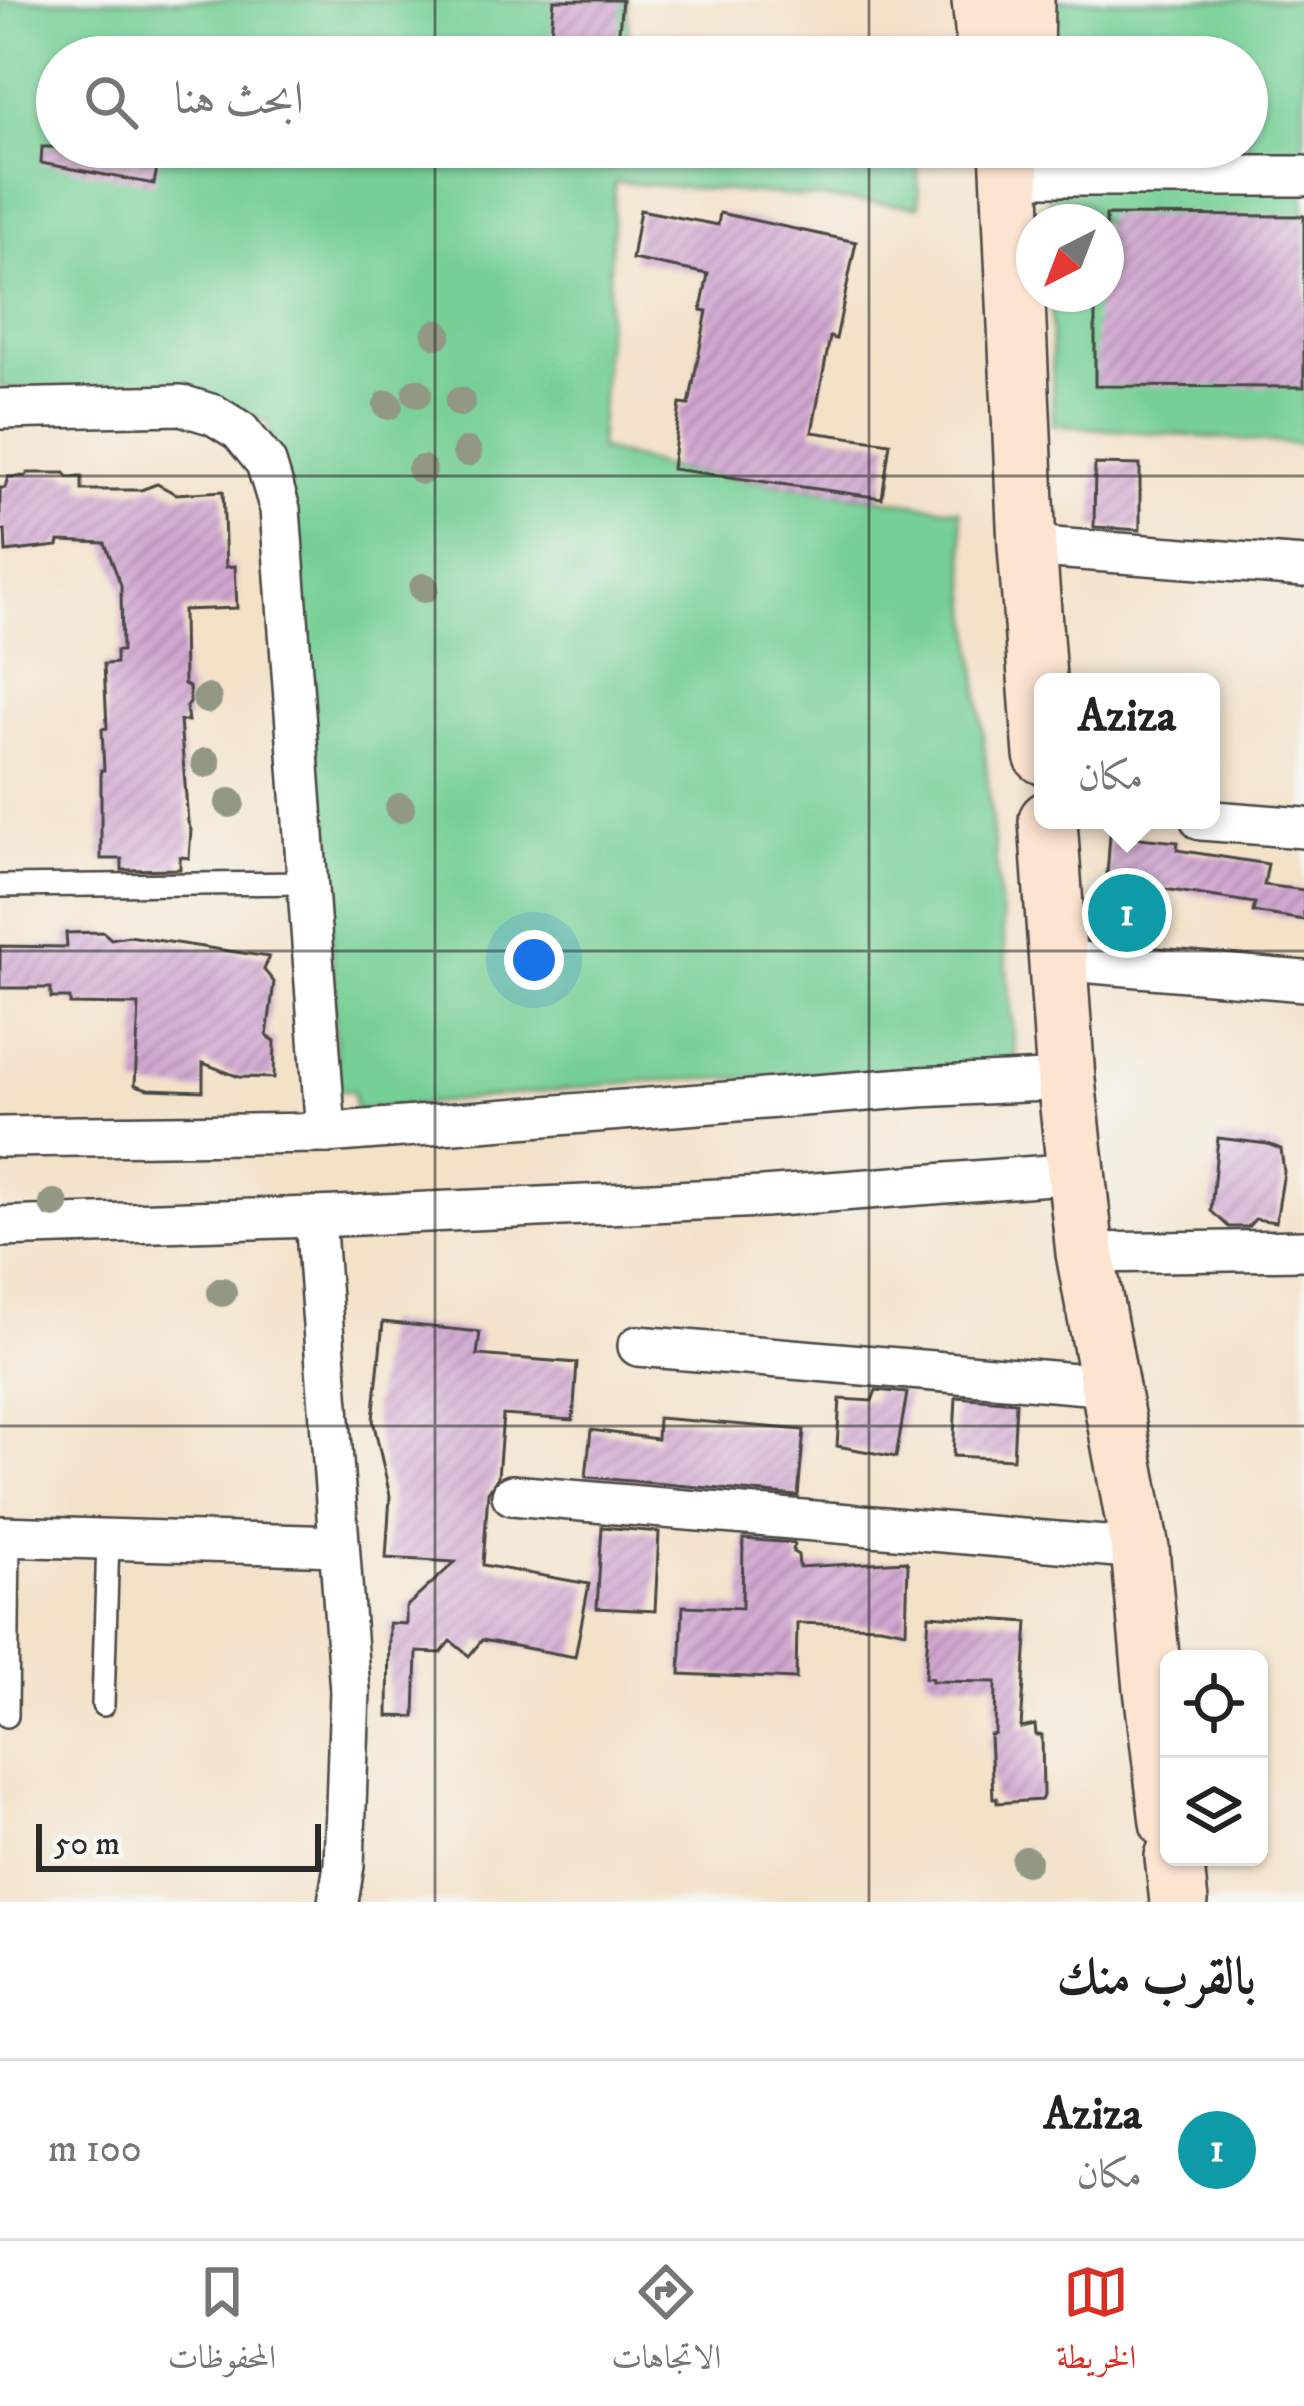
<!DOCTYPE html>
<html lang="ar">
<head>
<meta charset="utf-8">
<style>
  body { margin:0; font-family:"IM FELL DW Pica",Amiri,serif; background:#f2f2f2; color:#222; direction:rtl }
  .controls { position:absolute; right:36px; bottom:36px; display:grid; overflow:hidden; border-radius:18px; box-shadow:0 3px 9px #0004 }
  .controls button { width:108px; height:108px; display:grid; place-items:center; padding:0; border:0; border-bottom:3px solid #e0e0e0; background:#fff; color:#222; font:60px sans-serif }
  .compass { position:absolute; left:1016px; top:204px; width:108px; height:108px; border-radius:50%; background:#fff; box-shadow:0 3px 9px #0004; rotate:222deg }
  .scale { position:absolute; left:36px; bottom:30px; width:285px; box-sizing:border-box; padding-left:12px; border:6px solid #2b2b2b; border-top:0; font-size:33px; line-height:42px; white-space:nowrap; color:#2b2b2b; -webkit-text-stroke:9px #f6f6f2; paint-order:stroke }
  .you { position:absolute; left:534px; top:960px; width:42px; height:42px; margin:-30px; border:9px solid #fff; border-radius:50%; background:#1a73e8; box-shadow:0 0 0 18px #1a73e833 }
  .badge { display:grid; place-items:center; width:78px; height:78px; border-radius:50%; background:#d93025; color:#fff; font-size:39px; font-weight:700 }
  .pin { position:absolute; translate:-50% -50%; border:6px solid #fff; box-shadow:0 3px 12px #0006 }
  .popup { position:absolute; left:1034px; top:673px; width:186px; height:156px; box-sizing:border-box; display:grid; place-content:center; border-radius:18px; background:#fff; filter:drop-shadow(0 3px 9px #0005); font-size:39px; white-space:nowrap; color:#767676 }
  .popup b { font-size:45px; color:#222 }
  .popup::after { content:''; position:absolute; left:50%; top:100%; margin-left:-24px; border:24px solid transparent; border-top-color:#fff }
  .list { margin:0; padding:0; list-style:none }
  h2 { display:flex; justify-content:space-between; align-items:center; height:156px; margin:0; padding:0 48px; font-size:51px }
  h2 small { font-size:39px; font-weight:400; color:#767676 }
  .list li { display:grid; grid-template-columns:78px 1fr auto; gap:36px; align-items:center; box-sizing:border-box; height:180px; padding:0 48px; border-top:3px solid #e0e0e0 }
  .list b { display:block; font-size:45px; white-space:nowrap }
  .list p { margin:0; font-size:39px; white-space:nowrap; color:#767676 }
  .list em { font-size:39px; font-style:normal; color:#767676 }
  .icon { flex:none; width:66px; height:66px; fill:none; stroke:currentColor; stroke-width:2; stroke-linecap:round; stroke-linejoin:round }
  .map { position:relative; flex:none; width:1304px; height:1902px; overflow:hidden; direction:ltr }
  .search { position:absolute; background:#fff; box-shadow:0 3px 9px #0004; left:36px; right:36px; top:36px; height:132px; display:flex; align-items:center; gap:30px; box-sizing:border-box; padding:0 42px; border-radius:66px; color:#767676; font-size:45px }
  .sheet { height:336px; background:#fff }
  nav { display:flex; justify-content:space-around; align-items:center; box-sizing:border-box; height:168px; border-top:3px solid #e0e0e0; background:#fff; font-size:33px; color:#767676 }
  nav a { display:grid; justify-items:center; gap:6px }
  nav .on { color:#d93025 }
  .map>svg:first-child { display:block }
</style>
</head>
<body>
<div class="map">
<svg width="1304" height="1902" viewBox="0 0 1304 1902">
  <defs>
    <pattern id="building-hatch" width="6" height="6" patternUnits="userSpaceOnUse" patternTransform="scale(3)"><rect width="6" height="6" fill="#d1a7d1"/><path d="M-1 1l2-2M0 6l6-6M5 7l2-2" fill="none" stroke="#a8a"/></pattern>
  </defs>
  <rect width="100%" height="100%" fill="#f6f6f2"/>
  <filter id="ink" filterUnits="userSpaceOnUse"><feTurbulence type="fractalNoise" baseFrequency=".00833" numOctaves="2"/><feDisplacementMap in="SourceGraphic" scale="24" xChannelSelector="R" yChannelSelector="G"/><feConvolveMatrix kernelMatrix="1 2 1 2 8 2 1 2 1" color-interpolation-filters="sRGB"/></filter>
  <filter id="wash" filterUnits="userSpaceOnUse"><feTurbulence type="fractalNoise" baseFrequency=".004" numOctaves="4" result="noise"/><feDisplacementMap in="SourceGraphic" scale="48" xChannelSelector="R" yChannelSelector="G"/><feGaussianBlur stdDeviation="2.7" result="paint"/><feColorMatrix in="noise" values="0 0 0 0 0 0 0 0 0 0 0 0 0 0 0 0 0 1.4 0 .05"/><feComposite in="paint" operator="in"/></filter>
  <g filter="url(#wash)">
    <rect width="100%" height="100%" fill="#f3e1c8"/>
    <g fill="#76cf95" stroke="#507d60" stroke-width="3">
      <path d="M0,0H627L629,46L625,57H57V147H917L919,206L615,182L599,449L672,469L960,510L1017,1069L645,1081L355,1111L353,1091H337L331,917L268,421L0,387Z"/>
      <path d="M1046,0H1304V445L1053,425L1051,294H1106V222H1050L1048,147H1247V57H1047Z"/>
    </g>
    <g id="blocks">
      <g fill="url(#building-hatch)">
        <path d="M554,0H622L618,41L551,33Z"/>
        <path d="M42,147H161L154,184L41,163Z"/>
        <path d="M640,210L718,225L720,213L856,242L836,339L830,337L812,432L890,443L882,498L672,469L680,404L689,405L707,311L701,310L708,274L632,259Z"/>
        <path d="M1106,215L1304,216V387L1095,386V294H1106Z"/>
        <path d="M1095,464L1140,465V530L1094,527Z"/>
        <path d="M28,473H65L68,477H82V490H141L157,484L176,494L223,491L226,567L235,566L237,608L183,610L184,684L189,687L190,703L186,707L188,721H180L188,822L191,830L189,858L180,857V869L122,870V859H101V770H104L102,729L107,728L104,664L116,663V651H122L121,585L105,543L59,541L58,546L6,552L5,530L0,531V488H5L8,477L26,476Z"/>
        <path d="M1110,835L1178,842L1177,850L1268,864L1264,885L1304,890V920L1253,912L1255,903L1164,889L1156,944L1091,939L1099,888L1106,889Z"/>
        <path d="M103,932L111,939L129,936L269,957L264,970L274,982L267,1036L275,1041L274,1078L239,1077L203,1063V1091L148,1089L135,1085L139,1005L70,1004V998H51V988H0V946L67,947L66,933Z"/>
        <path d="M1218,1138L1268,1144L1281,1149L1284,1172L1276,1222L1255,1219L1248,1227H1229L1211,1211Z"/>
        <path d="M383,1322L480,1332L477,1355L577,1363L573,1420L503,1415L498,1477L488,1492L483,1565L589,1584L575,1657L482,1640L469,1656L451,1641L441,1653L417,1652L415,1717L388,1716L389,1623L406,1624V1607L455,1562L386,1558L390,1496L373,1420Z"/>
        <path d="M876,1390L907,1393L896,1457L837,1446L840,1399L872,1401Z"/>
        <path d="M956,1397L1016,1402L1013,1459L953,1456Z"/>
        <path d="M658,1418L804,1430L798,1496L586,1477L591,1430L657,1439Z"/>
        <path d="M602,1527L659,1532L655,1611L597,1608Z"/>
        <path d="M743,1539L794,1543L793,1552L798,1555L799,1567L906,1561L908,1564L906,1631L880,1626L797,1623L796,1679L680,1674L683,1606L742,1608Z"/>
        <path d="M929,1615L1028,1622L1021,1728L1035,1725L1036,1735H1042L1043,1796L1041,1800L997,1803V1798H993L990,1735L995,1734L996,1682L932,1681V1678H925Z"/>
      </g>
    </g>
  </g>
  <g filter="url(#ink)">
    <use href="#blocks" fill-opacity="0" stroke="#494643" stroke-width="3"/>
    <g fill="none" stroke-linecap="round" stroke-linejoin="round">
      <g stroke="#494643" stroke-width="26">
        <g id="lane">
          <path d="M0,886L307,883"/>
          <path d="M103,1705L108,1539"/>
          <path d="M7,1716L9,1536"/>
        </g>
      </g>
      <g stroke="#494643" stroke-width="44">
        <g id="street">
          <path d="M1010,176H1304"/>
          <path d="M0,409L181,405L214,415L240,431L266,463L280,509L326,1133"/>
          <path d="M1027,546L1304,567"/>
          <path d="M1201,820L1304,828"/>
          <path d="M1057,960L1304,981"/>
          <path d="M0,1137L326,1133L918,1087L1066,1080"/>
          <path d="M315,1217L350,1691L344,1865L338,1902"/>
          <path d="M0,1227L315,1217L763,1197L1076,1173"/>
          <path d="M1085,1253L1304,1250"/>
          <path d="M638,1346L1110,1386"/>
          <path d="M512,1495L1140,1549"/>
          <path d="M0,1536L339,1546"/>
        </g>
      </g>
      <g stroke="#494643" stroke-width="62">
        <g id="secondary">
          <path d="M981,0L987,57"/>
          <path d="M1024,57L1025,0"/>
          <path d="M1009,147L1027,546L1043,755"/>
          <path d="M1048,820L1066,1080L1085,1253L1140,1549L1153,1689L1169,1822"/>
          <path d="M1174,1857L1179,1902"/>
        </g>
      </g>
      <use href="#lane" stroke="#fff" stroke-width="21"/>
      <use href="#street" stroke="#fff" stroke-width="39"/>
      <use href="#secondary" stroke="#fde4d1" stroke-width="57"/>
    </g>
    <g fill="#929883">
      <circle cx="437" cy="334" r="15"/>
      <circle cx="417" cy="393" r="15"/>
      <circle cx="460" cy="402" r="15"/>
      <circle cx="388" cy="405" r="15"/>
      <circle cx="467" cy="452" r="15"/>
      <circle cx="422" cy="470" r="15"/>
      <circle cx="424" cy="588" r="15"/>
      <circle cx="207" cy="699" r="15"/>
      <circle cx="206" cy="763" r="15"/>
      <circle cx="230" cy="803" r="15"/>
      <circle cx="400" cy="808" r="15"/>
      <circle cx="54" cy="1204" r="15"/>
      <circle cx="222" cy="1292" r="15"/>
      <circle cx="1026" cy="1861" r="15"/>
    </g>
  </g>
  <path fill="none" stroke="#2b2b2b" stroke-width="3" stroke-opacity="0.55" d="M435,0V57M869,0V57M435,147V1902M869,147V1902M0,476H1304M0,951H1304M0,1426H1304"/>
</svg>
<div class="controls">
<button><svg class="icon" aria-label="locate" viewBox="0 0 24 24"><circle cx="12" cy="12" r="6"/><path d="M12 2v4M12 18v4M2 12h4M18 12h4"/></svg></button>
<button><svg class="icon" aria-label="layers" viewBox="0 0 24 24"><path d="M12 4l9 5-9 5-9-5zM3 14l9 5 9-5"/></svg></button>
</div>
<svg class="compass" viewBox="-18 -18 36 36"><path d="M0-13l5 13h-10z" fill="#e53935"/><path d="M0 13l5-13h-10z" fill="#767676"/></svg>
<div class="scale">50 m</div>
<div class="you"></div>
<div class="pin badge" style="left:1127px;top:913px;background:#0f9aa8">1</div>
<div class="popup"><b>Aziza</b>مكان</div>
<div class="search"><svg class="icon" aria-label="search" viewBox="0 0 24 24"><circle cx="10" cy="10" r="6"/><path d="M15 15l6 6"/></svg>ابحث هنا</div>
</div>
<section class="sheet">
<h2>بالقرب منك<small></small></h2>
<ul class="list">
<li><span class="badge" style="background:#0f9aa8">1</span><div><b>Aziza</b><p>مكان</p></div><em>100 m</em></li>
</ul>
</section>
<nav>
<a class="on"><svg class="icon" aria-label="map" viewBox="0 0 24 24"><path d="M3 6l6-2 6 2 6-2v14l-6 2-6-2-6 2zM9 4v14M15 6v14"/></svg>الخريطة</a>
<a><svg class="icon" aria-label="directions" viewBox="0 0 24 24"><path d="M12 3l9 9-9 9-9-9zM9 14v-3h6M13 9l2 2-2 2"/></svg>الاتجاهات</a>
<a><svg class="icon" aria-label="saved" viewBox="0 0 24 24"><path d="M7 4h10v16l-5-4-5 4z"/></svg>المحفوظات</a>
</nav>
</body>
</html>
